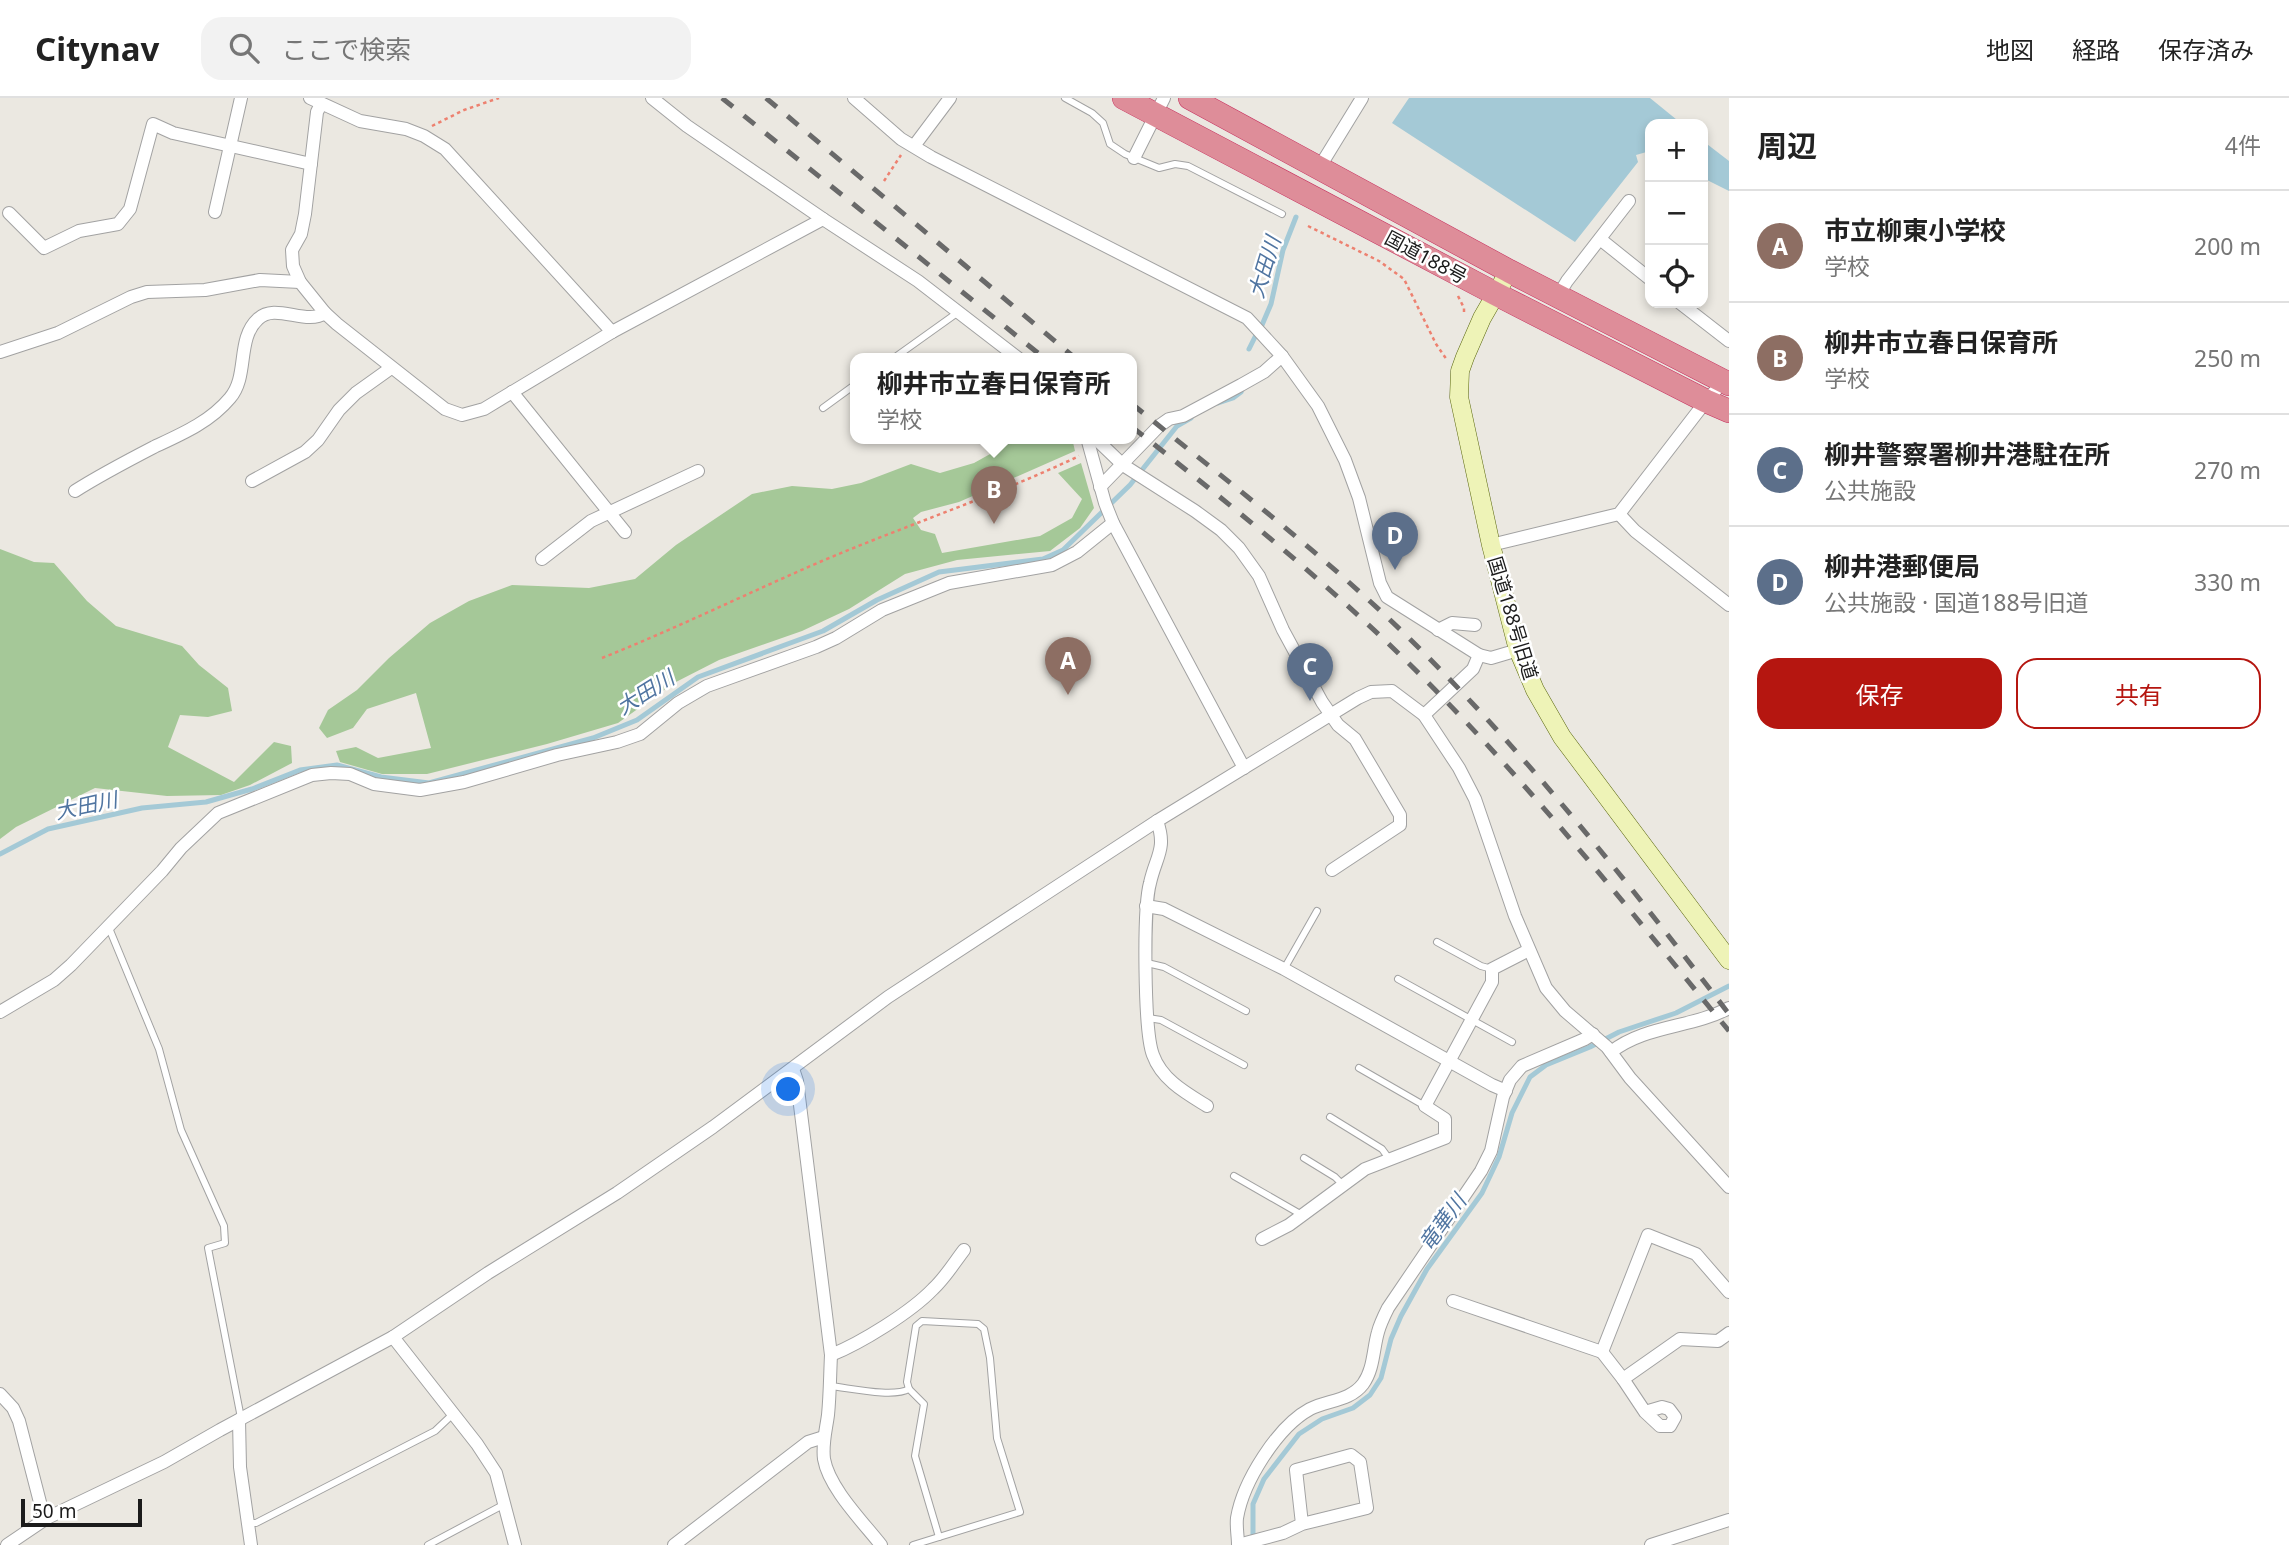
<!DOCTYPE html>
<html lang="ja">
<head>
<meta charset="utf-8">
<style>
  body { margin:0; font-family:"Noto Sans","Noto Sans JP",sans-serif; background:#f2f2f2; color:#222 }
  .controls { position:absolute; right:21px; top:21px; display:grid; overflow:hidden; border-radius:14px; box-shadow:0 4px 10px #0003 }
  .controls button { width:63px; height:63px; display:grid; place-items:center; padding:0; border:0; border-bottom:2px solid #e0e0e0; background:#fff; color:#222; font:35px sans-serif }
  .scale { position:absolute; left:21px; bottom:18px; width:121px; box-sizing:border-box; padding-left:7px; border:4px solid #1b1b1b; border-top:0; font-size:19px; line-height:24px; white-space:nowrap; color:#1b1b1b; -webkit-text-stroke:5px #fff; paint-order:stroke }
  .you { position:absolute; left:789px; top:992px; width:24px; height:24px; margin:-18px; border:5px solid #fff; border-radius:50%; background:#1a73e8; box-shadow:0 0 0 10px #1a73e833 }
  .badge { display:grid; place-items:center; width:46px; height:46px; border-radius:50%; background:#b51610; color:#fff; font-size:23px; font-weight:700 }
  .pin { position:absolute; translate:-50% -58px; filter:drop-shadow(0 2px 4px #0008) }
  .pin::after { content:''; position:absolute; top:37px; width:24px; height:21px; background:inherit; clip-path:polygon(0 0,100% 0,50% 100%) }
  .popup { position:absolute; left:850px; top:255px; width:287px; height:91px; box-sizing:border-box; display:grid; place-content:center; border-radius:14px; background:#fff; filter:drop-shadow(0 2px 5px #0005); font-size:23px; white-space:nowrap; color:#767676 }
  .popup b { font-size:26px; color:#222 }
  .popup::after { content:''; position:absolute; left:50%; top:100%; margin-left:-14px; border:14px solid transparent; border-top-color:#fff }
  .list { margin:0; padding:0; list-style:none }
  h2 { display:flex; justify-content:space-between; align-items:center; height:91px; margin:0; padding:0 28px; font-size:30px }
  h2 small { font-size:23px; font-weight:400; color:#767676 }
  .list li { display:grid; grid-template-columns:46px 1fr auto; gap:21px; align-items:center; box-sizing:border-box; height:112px; padding:0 28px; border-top:2px solid #e0e0e0 }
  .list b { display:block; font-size:26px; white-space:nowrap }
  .list p { margin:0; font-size:23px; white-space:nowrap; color:#767676 }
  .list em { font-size:23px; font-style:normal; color:#767676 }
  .actions { display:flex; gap:14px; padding:21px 28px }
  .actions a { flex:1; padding:16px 0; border:2px solid #b51610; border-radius:21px; text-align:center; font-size:24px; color:#b51610 }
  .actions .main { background:#b51610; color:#fff }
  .icon { flex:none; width:38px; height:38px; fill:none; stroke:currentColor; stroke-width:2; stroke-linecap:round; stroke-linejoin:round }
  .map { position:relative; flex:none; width:1729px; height:1447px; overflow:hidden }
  header { display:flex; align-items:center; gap:42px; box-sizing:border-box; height:98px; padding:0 35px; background:#fff; border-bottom:2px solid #e0e0e0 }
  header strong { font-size:33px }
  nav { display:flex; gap:38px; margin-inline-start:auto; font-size:24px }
  .search { width:490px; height:63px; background:#f2f2f2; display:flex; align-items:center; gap:18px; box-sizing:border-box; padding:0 24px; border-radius:21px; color:#767676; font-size:26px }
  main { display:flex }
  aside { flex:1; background:#fff }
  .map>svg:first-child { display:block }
</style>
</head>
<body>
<header>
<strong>Citynav</strong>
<div class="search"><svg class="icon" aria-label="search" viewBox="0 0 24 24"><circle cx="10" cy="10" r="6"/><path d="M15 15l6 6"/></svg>ここで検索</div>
<nav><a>地図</a><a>経路</a><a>保存済み</a></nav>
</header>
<main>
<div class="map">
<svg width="1729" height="1447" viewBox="0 0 1729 1447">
  <rect width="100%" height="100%" fill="#ebe8e1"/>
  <g fill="#a5c898">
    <path d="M1019,340H1072L1075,353L959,404L921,414L913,420L921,432L935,436L942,455L1040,438L1072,420L1082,401L1058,375L1081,365L1094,410L1080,430L1050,453L957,462L905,476L849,511L802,533L719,562L674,585L618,625L547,646L427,676H382L340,664L336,653L356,649L378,660L431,650L416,595L367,611L353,630L327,640L319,630L328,612L357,592L389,560L430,525L469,503L512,487L589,490L635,481L676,447L752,396L792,388L832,391L861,385L911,366L940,375L974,365Z"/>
    <path d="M0,451L34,464L54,465L87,503L116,528L182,548L199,567L228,590L232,613L208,619L180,617L168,649L234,684L274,644L291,648L292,665L250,687L221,697L167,698L95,690L16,729L0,741Z"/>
  </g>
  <g fill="#a4c9d6">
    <path d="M1409,0H1650L1682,26H1650V53L1636,57L1638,64L1575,144L1392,25Z"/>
    <path d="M1703,43L1729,63V93L1703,80Z"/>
  </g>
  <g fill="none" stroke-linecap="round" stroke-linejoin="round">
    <g stroke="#a4c9d6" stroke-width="5">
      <path d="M1262,227L1271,206L1283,152L1296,119"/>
      <path d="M1249,251L1256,237"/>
      <path d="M1218,305L1233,300L1241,294"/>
      <path d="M0,756L48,731L142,710L206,704L252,691L300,672L337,667L381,679L429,685L593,640L637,622L698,579L823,533L877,502L939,474L1043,461L1063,452L1130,387L1177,328L1191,320"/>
      <path d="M1253,1444V1406L1264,1381L1299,1336L1322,1321L1353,1310L1370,1297L1381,1280L1391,1241L1401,1218L1427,1171L1482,1095L1499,1059L1512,1015L1530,979L1546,967L1590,949L1619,934L1676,915L1729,888"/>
    </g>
    <g stroke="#a2a2a2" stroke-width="8">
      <g id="lane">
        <path d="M1065,0L1092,15L1103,25L1110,46L1125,56L1159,70L1175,66L1188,68L1282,116"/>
        <path d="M894,260L957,215"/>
        <path d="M823,310L856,286"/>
        <path d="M109,830L159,951L181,1032L224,1128L225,1145L208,1150L241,1320"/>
        <path d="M1437,844L1481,868L1492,871"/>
        <path d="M1147,865L1164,869L1246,913"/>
        <path d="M1284,871L1317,813"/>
        <path d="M1398,881L1512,944"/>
        <path d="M1148,920L1161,922L1244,967"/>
        <path d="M1359,970L1425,1008"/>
        <path d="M1330,1019L1382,1051L1390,1062"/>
        <path d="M1304,1060L1335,1079L1343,1087"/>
        <path d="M1234,1078L1302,1117"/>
        <path d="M830,1288C850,1290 893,1300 909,1291L924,1306L915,1358L939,1439"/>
        <path d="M909,1291L907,1284L916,1228L922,1223L978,1226L984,1231L990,1260L997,1340L1020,1414L913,1447"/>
        <path d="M248,1425H256L435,1333L453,1316"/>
        <path d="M428,1447L503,1407"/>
      </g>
    </g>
    <g stroke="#a2a2a2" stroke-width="14">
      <g id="street">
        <path d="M310,0L360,23L406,31L424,38L445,51L612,234"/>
        <path d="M652,0L687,28L823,121"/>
        <path d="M854,0L901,41L931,59L1247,220L1282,258L1318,308L1345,362L1359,400L1380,485L1387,499L1479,557"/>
        <path d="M321,6L317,14L305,116L301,136L292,152L293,168L300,184L325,215L337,226L445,311L462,317L484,311L612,234L823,121L918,183L1018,260"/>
        <path d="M914,48L950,0"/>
        <path d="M1134,60L1164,0"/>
        <path d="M1319,70L1362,0"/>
        <path d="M215,114L241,0"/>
        <path d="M9,115L44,150L79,133L118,126L130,111L153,26L173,35L311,66"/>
        <path d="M1600,141L1650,181"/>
        <path d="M1558,198L1567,183L1629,103"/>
        <path d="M1680,205L1729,243"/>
        <path d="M0,254L58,235L131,199L147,194L205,192L260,182L300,184"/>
        <path d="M512,294L625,434"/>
        <path d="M1087,340L1105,405L1113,425L1244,670"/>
        <path d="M1095,340L1123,367L1195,413L1221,432L1239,450L1259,478L1283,532L1322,604L1338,627L1355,641L1400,717V727L1332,772"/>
        <path d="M252,383L305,354L318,342L339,312L356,295L391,270"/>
        <path d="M1100,389L1159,328L1169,321L1183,318L1241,287L1264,274L1282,258"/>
        <path d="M75,393C100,377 127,363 154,349C182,336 210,324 230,300C249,278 236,241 258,221C275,204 306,228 325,215"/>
        <path d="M1619,416L1635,433L1729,507"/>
        <path d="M1491,447L1619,416L1706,303L1726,281"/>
        <path d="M542,461L591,423L698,373"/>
        <path d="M1438,532L1452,525L1475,527"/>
        <path d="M1424,617L1473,571L1479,557L1491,560L1518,552"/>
        <path d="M1157,723C1167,751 1156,758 1150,785C1143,810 1144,934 1153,957C1162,982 1186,995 1207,1008"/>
        <path d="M1146,808L1164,811L1284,871L1492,987L1506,993"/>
        <path d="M0,914L54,882L71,867L162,773L181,750L218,715L312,677L331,675L350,676L374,686L420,692L464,684L557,657L617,644L640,636L678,605L707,588L816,549L836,540L882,512L949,485L1052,467L1077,454L1113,425"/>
        <path d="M1611,954C1645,927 1692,930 1729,910"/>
        <path d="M793,971L797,983L831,1257C830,1277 830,1297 828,1317C826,1332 822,1346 824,1361C829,1390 863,1424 881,1447"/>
        <path d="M1262,1141L1289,1127L1365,1071L1445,1040V1021L1425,1008L1492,884V871L1529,852"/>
        <path d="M1453,1203L1602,1254L1648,1137L1696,1156L1729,1194"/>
        <path d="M393,1239L477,1346L496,1375L515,1447"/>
        <path d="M1602,1254L1623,1281L1680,1241L1718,1243L1729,1235"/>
        <path d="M831,1257C861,1245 911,1214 933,1191C945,1180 954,1165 964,1152"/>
        <path d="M1623,1281L1645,1314L1660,1328H1670L1675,1319L1669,1311L1662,1309L1645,1314"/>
        <path d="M0,1296L13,1310L19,1323L42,1412L47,1420L164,1364L220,1332L393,1239L488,1175L617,1095L713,1029L888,899L1157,723L1358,600L1371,594L1392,593L1424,617L1459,670L1475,701L1515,818L1546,890L1565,913L1607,949L1630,980L1729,1089"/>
        <path d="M239,1322L240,1369L251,1447"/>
        <path d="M7,1447L47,1420"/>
        <path d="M674,1447L808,1344L824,1339"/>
        <path d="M1238,1447C1238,1438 1236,1429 1237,1420C1243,1384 1277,1329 1310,1311C1328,1302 1350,1303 1363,1286C1374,1271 1373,1251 1378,1234C1380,1226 1384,1218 1388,1210L1481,1073L1491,1053L1503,999L1510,982L1522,968L1585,941L1593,936"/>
        <path d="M1238,1447L1283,1435L1302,1426L1367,1410L1360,1364L1351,1357L1296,1372L1302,1426"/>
        <path d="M1651,1447L1729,1422"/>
      </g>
    </g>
    <g stroke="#59660d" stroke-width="19">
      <path id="secondary" d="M1509,173L1482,220L1465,259L1460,273L1459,299L1491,447L1518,552L1535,592L1562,639L1729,862"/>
    </g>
    <g stroke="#c6315f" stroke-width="24">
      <g id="highway">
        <path d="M1124,0L1496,196L1706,303L1729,313"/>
        <path d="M1190,0L1509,173L1729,286"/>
      </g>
    </g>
    <g stroke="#ed8170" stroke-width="2.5" stroke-dasharray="3.5 3.5" stroke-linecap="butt">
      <path d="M432,28L464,12L499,0"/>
      <path d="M884,83L901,57"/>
      <path d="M1308,128L1379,163L1404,181L1436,246L1447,262"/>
      <path d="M1458,198L1464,210V217"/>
      <path d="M602,560C677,530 748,495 822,463C907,427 995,398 1079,358"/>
    </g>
    <use href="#lane" stroke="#fff" stroke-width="6"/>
    <use href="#street" stroke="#fff" stroke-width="12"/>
    <use href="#secondary" stroke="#eef3b7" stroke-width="18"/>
    <use href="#highway" stroke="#de8d99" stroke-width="23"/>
    <g stroke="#696969" stroke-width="5" stroke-dasharray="14 14" stroke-linecap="butt">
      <path d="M722,0L1044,260"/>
      <path d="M766,0L1075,260"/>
      <path d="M1132,306C1232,387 1335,465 1426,557C1536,668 1634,792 1729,916"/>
      <path d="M1132,329C1240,414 1348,501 1443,600C1545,705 1636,820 1729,933"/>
    </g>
  </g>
  <g text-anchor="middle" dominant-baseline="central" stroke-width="5" stroke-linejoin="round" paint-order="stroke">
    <g font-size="19" fill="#1b1b1b" stroke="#fff">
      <text transform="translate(1426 159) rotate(28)">国道188号</text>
      <text transform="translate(1513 520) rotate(73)">国道188号旧道</text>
    </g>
    <g font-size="21" font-style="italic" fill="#5075a1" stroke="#fff">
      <text transform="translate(1264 169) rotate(-73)">大田川</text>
      <text transform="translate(645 594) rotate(-32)">大田川</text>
      <text transform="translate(86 707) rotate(-12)">大田川</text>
      <text transform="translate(1442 1124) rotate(-54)">竜華川</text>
    </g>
  </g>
</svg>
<div class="controls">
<button>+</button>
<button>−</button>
<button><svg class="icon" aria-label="locate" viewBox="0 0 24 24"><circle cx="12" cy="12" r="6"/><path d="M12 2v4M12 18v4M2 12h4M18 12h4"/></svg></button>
</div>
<div class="scale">50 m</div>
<div class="you"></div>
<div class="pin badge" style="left:1068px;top:597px;background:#8d6e63">A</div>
<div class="pin badge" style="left:994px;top:426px;background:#8d6e63">B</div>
<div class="popup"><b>柳井市立春日保育所</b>学校</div>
<div class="pin badge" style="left:1310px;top:603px;background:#5c6f8a">C</div>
<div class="pin badge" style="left:1395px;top:472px;background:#5c6f8a">D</div>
</div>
<aside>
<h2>周辺<small>4件</small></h2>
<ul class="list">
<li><span class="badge" style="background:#8d6e63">A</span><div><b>市立柳東小学校</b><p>学校</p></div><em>200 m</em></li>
<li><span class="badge" style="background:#8d6e63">B</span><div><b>柳井市立春日保育所</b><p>学校</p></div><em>250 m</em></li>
<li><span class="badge" style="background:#5c6f8a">C</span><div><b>柳井警察署柳井港駐在所</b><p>公共施設</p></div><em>270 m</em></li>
<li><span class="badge" style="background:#5c6f8a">D</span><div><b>柳井港郵便局</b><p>公共施設 · 国道188号旧道</p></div><em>330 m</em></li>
</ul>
<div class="actions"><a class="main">保存</a><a>共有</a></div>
</aside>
</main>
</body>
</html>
